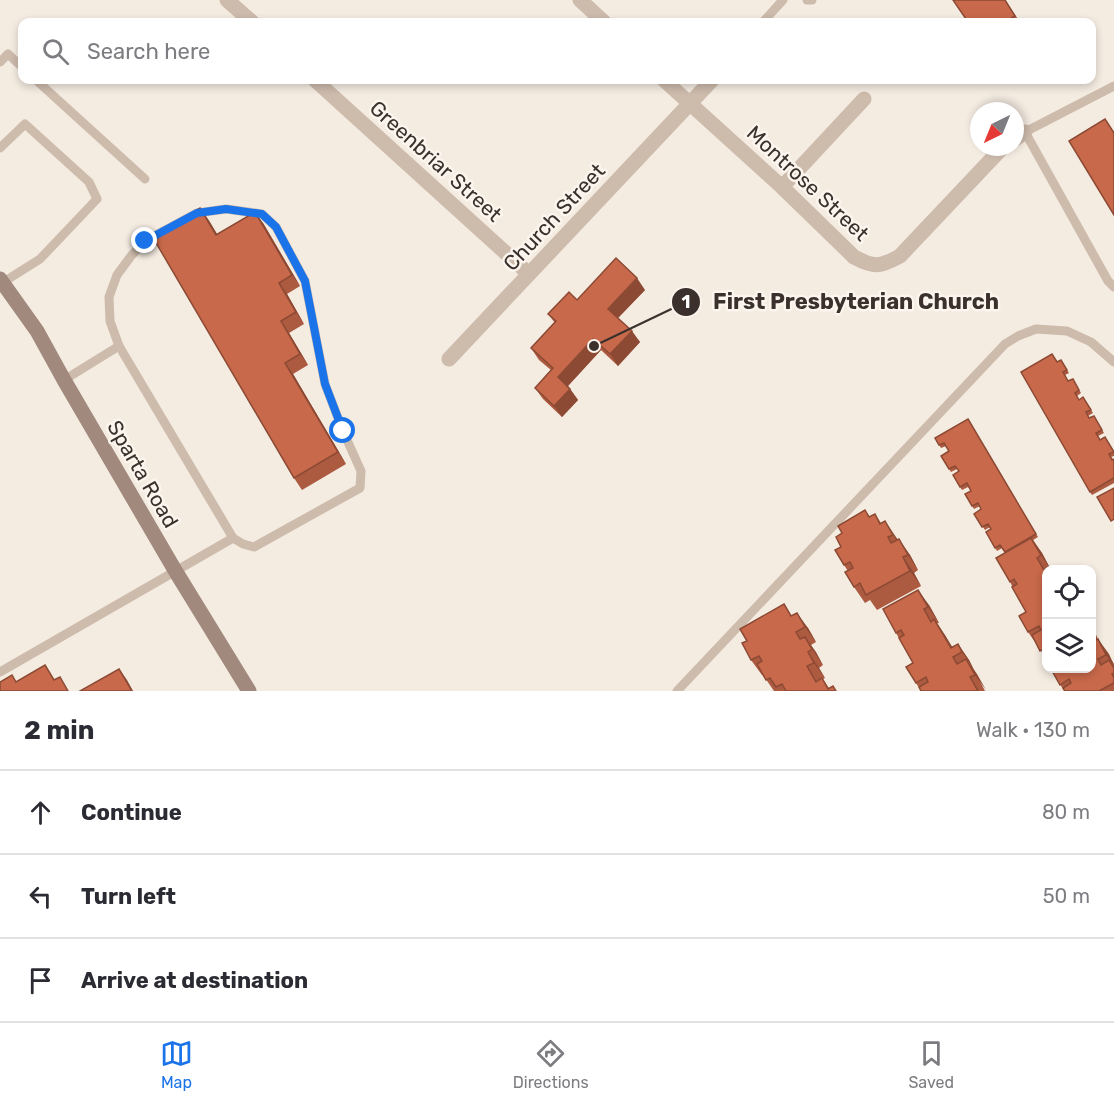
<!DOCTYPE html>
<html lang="en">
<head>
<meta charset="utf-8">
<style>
  body { margin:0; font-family:Rubik,sans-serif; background:#f2f2f3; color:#2b2b33 }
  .controls { position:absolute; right:18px; bottom:18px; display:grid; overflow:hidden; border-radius:12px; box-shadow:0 3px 9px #0003 }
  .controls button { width:54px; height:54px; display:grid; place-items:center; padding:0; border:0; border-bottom:2px solid #e1e1e2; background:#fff; color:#2b2b33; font:30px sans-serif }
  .compass { position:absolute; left:970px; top:102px; width:54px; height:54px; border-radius:50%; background:#fff; box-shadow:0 3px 9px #0003; rotate:223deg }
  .stop { position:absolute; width:18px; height:18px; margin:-14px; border:4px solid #1a73e8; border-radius:50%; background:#fff }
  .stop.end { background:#1a73e8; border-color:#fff; box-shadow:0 2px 6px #0008 }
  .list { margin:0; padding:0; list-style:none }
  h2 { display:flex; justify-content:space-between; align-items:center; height:78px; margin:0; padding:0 24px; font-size:26px }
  h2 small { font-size:20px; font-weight:400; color:#7c7c81 }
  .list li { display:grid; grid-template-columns:39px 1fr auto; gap:18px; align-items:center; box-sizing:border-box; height:84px; padding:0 24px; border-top:2px solid #e1e1e2 }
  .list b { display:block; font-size:22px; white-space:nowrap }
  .list em { font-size:20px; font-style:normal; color:#7c7c81 }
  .icon { flex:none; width:33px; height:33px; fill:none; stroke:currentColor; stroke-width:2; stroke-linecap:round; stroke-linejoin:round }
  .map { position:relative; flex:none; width:1114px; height:691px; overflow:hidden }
  .search { position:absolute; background:#fff; box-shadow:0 3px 9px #0003; left:18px; right:18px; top:18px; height:66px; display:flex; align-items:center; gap:15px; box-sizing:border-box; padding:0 21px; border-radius:12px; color:#7c7c81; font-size:22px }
  .sheet { height:330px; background:#fff }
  nav { display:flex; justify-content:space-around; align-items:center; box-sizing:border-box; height:84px; border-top:2px solid #e1e1e2; background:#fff; font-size:16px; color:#7c7c81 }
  nav a { display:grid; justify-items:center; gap:3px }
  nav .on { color:#1a73e8 }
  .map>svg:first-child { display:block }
</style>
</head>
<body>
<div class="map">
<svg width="1114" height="691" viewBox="0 0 1114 691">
  <rect width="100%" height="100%" fill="#f4ebe1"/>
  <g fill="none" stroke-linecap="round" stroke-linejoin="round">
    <g stroke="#cdbbac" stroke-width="9">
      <path d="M807,0H812"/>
      <path d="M763,22L783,0"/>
      <path d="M0,62L8,54L22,67"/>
      <path d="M36,80L145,179"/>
      <path d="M1114,86L1025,132L1108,281L1114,287"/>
      <path d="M0,148L25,124L89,182L97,199L40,259L2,283"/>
      <path d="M226,209L262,214L276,227L305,281L325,384L343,431L361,471L360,488L254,547L243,544L233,538L119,346L110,321L109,297L117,275L131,256L145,241L197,213Z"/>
      <path d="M64,380L119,346"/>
      <path d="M0,672L233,538"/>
      <path d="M677,691L1005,344L1018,336L1036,329L1067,331L1091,342L1114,362"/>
    </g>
    <g stroke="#cdbbac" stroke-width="15">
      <path d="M227,0L252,22"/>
      <path d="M580,0L604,22"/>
      <path d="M315,80L529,274"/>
      <path d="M664,80L782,187L854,257C875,268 880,267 900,256L1003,147"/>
      <path d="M1015,139L1025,132"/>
      <path d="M782,187L864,99"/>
      <path d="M449,359L712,80"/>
    </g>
    <path stroke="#a18a7d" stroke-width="15" d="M0,279L37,331L64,380L176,572L249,691"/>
  </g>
  <g fill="#ac5a40">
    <path d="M953,0H1005L1020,22H968Z"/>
    <path d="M208,219L217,234L263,223L300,286L287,294L304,324L289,333L308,365L293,374L346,464L302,490L294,478Z"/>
    <path d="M645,290L618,318L640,342L618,366L601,350L568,386L578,400L562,417L543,399L535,388L551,370L539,360L531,348L555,323L548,314L577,300Z"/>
    <path d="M1061,360L1069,373L1065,375L1068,381L1073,379L1081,393L1077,396L1079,400L1083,397L1093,413L1088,416L1090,418L1094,416L1104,433L1098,436L1100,439L1114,451V456L1111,457L1113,459H1114V483L1092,495L1090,492L1057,362Z"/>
    <path d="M968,419L1038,537L1033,540L1042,553L1051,570H1047V659L1028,632L1026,612L1010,582L1005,553L1002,548L997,551L986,532L991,529L990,527L985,530L974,514L981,509L980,506L974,509L965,494L971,491L968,487L962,490L960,487L959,471L957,469L951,472L941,456L949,451L946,446L941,448L935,438Z"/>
    <path d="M865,510L870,517L875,514L881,523L898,540L910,555L918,570L914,573L921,586L877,610L870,600L865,603L854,587L848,571L844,565L842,533Z"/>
    <path d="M929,605L939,623H937L952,647L958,644L969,660L985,691H921L916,683L913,663L896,633Z"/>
    <path d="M792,615L808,628L816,642L811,645L823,665L819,668L825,678L823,679L829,688L836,691H774L763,675H762L751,660L747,641Z"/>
    <path d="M1092,626L1098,639L1114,664V691H1064L1051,669H1092Z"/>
  </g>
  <g fill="#8c4a34">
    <path d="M200,208L208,219L224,246L216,235Z"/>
    <path d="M255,212L263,223L300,286L292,275Z"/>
    <path d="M637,278L645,290L616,320L608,309Z"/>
    <path d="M279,283L287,294L304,324L296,312Z"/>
    <path d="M281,321L289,333L308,365L300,354Z"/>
    <path d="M632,331L640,342L618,366L610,354Z"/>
    <path d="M593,339L601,350L566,388L558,377Z"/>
    <path d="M285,363L293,374L346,464L338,452Z"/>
    <path d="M570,389L578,400L562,417L554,406Z"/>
    <path d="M885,521L896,537L904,550L893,535Z"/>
    <path d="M1031,538L1042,553L1051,570L1041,555Z"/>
    <path d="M899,539L910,555L918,570L908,555Z"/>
    <path d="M903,557L914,573L921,586L910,571Z"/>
    <path d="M918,590L929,605L939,623L928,607Z"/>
    <path d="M797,613L808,628L816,642L805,627Z"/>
    <path d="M934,619L945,635L957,655L951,648Z"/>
    <path d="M805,637L816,652L823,665L812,649Z"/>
    <path d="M1098,639L1109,654L1114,665L1106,655Z"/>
    <path d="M958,644L969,660L973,668L962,652Z"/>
    <path d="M808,652L819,668L825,678L814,663Z"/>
    <path d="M966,659L977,674L986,690L975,675Z"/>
    <path d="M119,669L127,680L133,691H132Z"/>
  </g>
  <g fill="#c8694b" stroke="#8c4a34" stroke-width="1.5">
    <path d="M953,0H1005L1015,16L1005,22H968Z"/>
    <path d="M1105,119L1114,133V215L1069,141Z"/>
    <path d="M200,208L216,235L255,212L292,275L279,283L296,312L281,321L300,354L285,363L338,452L294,478L152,236Z"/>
    <path d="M616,258L637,278L608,309L632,331L610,354L593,339L558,377L570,389L554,406L535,388L553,368L531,348L556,321L548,314L569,292L577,300Z"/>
    <path d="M1052,354L1057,362L1061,360L1067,370L1063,372L1068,381L1073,379L1079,390L1075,393L1079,400L1083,397L1091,410L1086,412L1089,418L1094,416L1102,430L1096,433L1100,440L1105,437L1114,452L1109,454L1112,460L1114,459V478L1090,492L1021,372Z"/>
    <path d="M968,419L1036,534L1005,552L1000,545L995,548L986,532L991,529L988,524L982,527L974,514L981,509L978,503L972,506L965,494L971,491L967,483L960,487L953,475L959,471L955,466L949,469L941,456L949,451L944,443L939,445L935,438Z"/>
    <path d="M1114,488V519L1111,521L1097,497Z"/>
    <path d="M865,510L869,517L875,514L880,524L885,521L893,535L888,537L891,543L899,539L908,555L903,557L910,571L866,595L860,583L854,587L845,572L853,568L850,562L844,565L835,550L841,547L836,537L842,533L838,526Z"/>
    <path d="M1031,538L1041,555L1037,558L1044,570L1047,568L1048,570H1047V647L1040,651L1032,635L1041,630L1039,626L1028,632L1019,616L1026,612L1012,587L1017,584L1014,579L1010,582L996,558Z"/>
    <path d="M918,590L928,607L924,609L931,622L934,619L951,648L958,644L962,652L953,657L957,664L966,659L975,675L970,677L978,691H921L919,687L928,682L926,677L916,683L906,667L913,663L899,638L904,635L901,630L896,633L883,609Z"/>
    <path d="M784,604L791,616L797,613L805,627L796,632L800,639L805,637L812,649L808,652L814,663L807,666L816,682L822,678L828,689L833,686L836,691H786L782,684L776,687L770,678L766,680L757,664L762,661L759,656L751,660L742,643L747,641L740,629Z"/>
    <path d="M1098,639L1106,655L1098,659L1101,665L1109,660L1114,668V673L1112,674L1114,678V683L1099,691H1065L1063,688L1071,683L1069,679L1060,685L1051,669H1092V641V642Z"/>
    <path d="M45,665L54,680L60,677L68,691H0V682L12,675L16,682Z"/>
    <path d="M119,669L132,691H80Z"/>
  </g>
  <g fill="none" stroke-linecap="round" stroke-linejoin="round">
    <path stroke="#1a73e8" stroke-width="8" d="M145,241L197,213L226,209L262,214L276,227L305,281L325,384L343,431"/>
  </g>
  <g text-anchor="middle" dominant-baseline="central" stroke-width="5" stroke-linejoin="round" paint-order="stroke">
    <g font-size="21" fill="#3b302b" stroke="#fbf5ee">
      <text transform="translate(436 161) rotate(42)">Greenbriar Street</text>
      <text transform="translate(808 183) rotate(43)">Montrose Street</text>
      <text transform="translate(554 217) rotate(-47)">Church Street</text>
      <text transform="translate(143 474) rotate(60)">Sparta Road</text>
    </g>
  </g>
  <path fill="none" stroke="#3b302b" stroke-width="2" d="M594 346L686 302"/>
  <g fill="#3b302b" stroke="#fbf5ee" stroke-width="2">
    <circle cx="594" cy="346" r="6"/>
    <circle cx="686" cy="302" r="15"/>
  </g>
  <g font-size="18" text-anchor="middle" font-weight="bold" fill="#fff">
    <text x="686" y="308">1</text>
  </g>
  <g font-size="22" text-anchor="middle" font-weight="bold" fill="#3b302b" stroke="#fbf5ee" stroke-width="5" stroke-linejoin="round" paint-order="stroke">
    <text x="856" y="309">First Presbyterian Church</text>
  </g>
</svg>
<div class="controls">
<button><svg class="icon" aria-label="locate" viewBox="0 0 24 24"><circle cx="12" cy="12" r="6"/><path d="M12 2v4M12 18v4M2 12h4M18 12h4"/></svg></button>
<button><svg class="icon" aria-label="layers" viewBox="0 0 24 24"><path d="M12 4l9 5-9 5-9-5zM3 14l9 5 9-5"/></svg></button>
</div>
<svg class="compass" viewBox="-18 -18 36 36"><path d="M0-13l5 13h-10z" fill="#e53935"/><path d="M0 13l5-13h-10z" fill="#7c7c81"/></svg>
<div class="stop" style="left:343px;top:431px"></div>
<div class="stop end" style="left:145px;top:241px"></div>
<div class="search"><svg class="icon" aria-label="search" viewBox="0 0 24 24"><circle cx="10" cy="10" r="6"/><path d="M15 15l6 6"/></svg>Search here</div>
</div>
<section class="sheet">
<h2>2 min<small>Walk · 130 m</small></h2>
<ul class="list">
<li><svg class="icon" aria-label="ahead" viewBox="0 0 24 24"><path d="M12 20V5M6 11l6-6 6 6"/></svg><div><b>Continue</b></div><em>80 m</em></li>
<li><svg class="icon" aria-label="left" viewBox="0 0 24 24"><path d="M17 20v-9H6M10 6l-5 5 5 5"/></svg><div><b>Turn left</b></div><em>50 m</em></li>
<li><svg class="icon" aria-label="arrive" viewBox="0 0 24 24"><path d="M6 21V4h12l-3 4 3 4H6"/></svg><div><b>Arrive at destination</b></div></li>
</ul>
</section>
<nav>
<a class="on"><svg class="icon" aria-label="map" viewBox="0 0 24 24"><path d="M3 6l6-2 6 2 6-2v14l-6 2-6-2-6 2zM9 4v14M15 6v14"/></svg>Map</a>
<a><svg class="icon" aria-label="directions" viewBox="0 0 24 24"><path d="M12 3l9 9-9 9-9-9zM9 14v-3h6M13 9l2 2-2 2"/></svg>Directions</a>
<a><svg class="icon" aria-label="saved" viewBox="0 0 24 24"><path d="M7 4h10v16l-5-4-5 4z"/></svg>Saved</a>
</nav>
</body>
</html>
